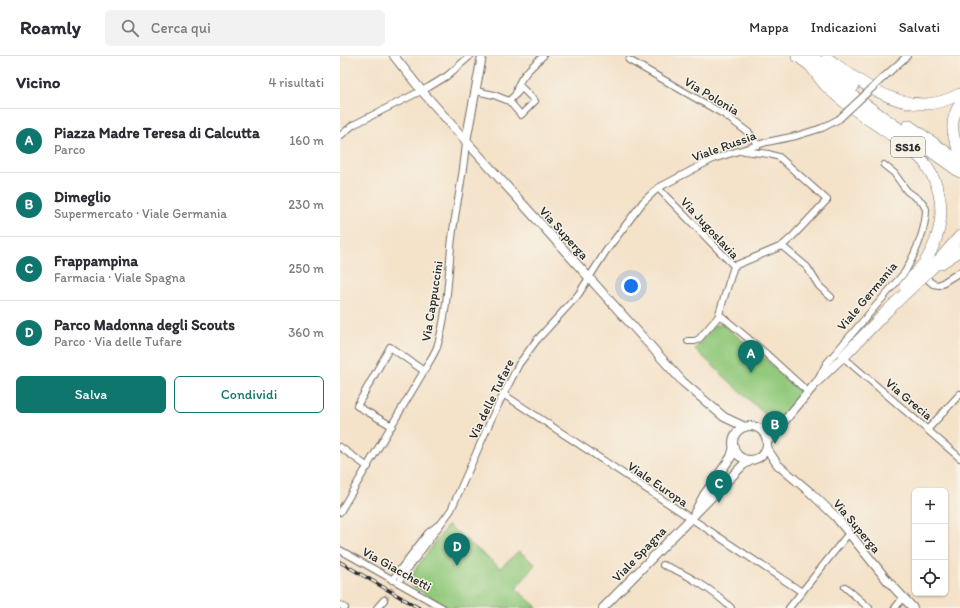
<!DOCTYPE html>
<html lang="it">
<head>
<meta charset="utf-8">
<style>
  body { margin:0; font-family:Itim,sans-serif; background:#f2f2f3; color:#2b2b33 }
  .controls { position:absolute; right:12px; bottom:12px; display:grid; overflow:hidden; border-radius:6px; box-shadow:0 1px 3px #0004 }
  .controls button { width:36px; height:36px; display:grid; place-items:center; padding:0; border:0; border-bottom:1px solid #e1e1e2; background:#fff; color:#2b2b33; font:20px sans-serif }
  .you { position:absolute; left:291px; top:230px; width:14px; height:14px; margin:-10px; border:3px solid #fff; border-radius:50%; background:#1a73e8; box-shadow:0 0 0 6px #1a73e833 }
  .badge { display:grid; place-items:center; width:26px; height:26px; border-radius:50%; background:#0f766e; color:#fff; font-size:13px; font-weight:700 }
  .pin { position:absolute; translate:-50% -33px; filter:drop-shadow(0 1px 2px #0008) }
  .pin::after { content:''; position:absolute; top:21px; width:14px; height:12px; background:inherit; clip-path:polygon(0 0,100% 0,50% 100%) }
  .list { margin:0; padding:0; list-style:none }
  h2 { display:flex; justify-content:space-between; align-items:center; height:52px; margin:0; padding:0 16px; font-size:17px }
  h2 small { font-size:13px; font-weight:400; color:#7c7c81 }
  .list li { display:grid; grid-template-columns:26px 1fr auto; gap:12px; align-items:center; box-sizing:border-box; height:64px; padding:0 16px; border-top:1px solid #e1e1e2 }
  .list b { display:block; font-size:15px; white-space:nowrap }
  .list p { margin:0; font-size:13px; white-space:nowrap; color:#7c7c81 }
  .list em { font-size:13px; font-style:normal; color:#7c7c81 }
  .actions { display:flex; gap:8px; padding:12px 16px }
  .actions a { flex:1; padding:9px 0; border:1px solid #0f766e; border-radius:6px; text-align:center; font-size:14px; color:#0f766e }
  .actions .main { background:#0f766e; color:#fff }
  .icon { flex:none; width:22px; height:22px; fill:none; stroke:currentColor; stroke-width:2; stroke-linecap:round; stroke-linejoin:round }
  .map { position:relative; flex:none; width:620px; height:552px; overflow:hidden }
  header { display:flex; align-items:center; gap:24px; box-sizing:border-box; height:56px; padding:0 20px; background:#fff; border-bottom:1px solid #e1e1e2 }
  header strong { font-size:19px }
  nav { display:flex; gap:22px; margin-inline-start:auto; font-size:14px }
  .search { width:280px; height:36px; background:#f2f2f3; display:flex; align-items:center; gap:10px; box-sizing:border-box; padding:0 14px; border-radius:6px; color:#7c7c81; font-size:15px }
  main { display:flex }
  aside { flex:1; background:#fff }
  .map>svg:first-child { display:block }
</style>
</head>
<body>
<header>
<strong>Roamly</strong>
<div class="search"><svg class="icon" aria-label="search" viewBox="0 0 24 24"><circle cx="10" cy="10" r="6"/><path d="M15 15l6 6"/></svg>Cerca qui</div>
<nav><a>Mappa</a><a>Indicazioni</a><a>Salvati</a></nav>
</header>
<main>
<aside>
<h2>Vicino<small>4 risultati</small></h2>
<ul class="list">
<li><span class="badge">A</span><div><b>Piazza Madre Teresa di Calcutta</b><p>Parco</p></div><em>160 m</em></li>
<li><span class="badge">B</span><div><b>Dimeglio</b><p>Supermercato · Viale Germania</p></div><em>230 m</em></li>
<li><span class="badge">C</span><div><b>Frappampina</b><p>Farmacia · Viale Spagna</p></div><em>250 m</em></li>
<li><span class="badge">D</span><div><b>Parco Madonna degli Scouts</b><p>Parco · Via delle Tufare</p></div><em>360 m</em></li>
</ul>
<div class="actions"><a class="main">Salva</a><a>Condividi</a></div>
</aside>
<div class="map">
<svg width="620" height="552" viewBox="0 0 620 552">
  <rect width="100%" height="100%" fill="#f7f3e8"/>
  <filter id="ink" filterUnits="userSpaceOnUse"><feTurbulence type="fractalNoise" baseFrequency=".025" numOctaves="2"/><feDisplacementMap in="SourceGraphic" scale="8" xChannelSelector="R" yChannelSelector="G"/><feConvolveMatrix kernelMatrix="1 2 1 2 8 2 1 2 1" color-interpolation-filters="sRGB"/></filter>
  <filter id="wash" filterUnits="userSpaceOnUse"><feTurbulence type="fractalNoise" baseFrequency=".012" numOctaves="4" result="noise"/><feDisplacementMap in="SourceGraphic" scale="16" xChannelSelector="R" yChannelSelector="G"/><feGaussianBlur stdDeviation="0.9" result="paint"/><feColorMatrix in="noise" values="0 0 0 0 0 0 0 0 0 0 0 0 0 0 0 0 0 1.4 0 .05"/><feComposite in="paint" operator="in"/></filter>
  <g filter="url(#wash)">
    <rect width="100%" height="100%" fill="#f4e2c9"/>
    <g fill="#92c97b" stroke="#5e7a53">
      <path d="M375,269H383L420,298L461,336L437,366L434,367L355,293Z"/>
      <path d="M108,469L160,512L179,495L195,508L176,533L198,552H109L72,530L68,523Z"/>
    </g>
  </g>
  <g filter="url(#ink)">
    <g fill="none" stroke-linecap="round" stroke-linejoin="round">
      <path stroke="#ccbda9" stroke-width="6" stroke-dasharray="6 3" stroke-linecap="butt" d="M44,544L60,523"/>
      <g stroke="#716b62" stroke-width="8">
        <g id="street">
          <path d="M289,4L385,59L409,77L418,89"/>
          <path d="M545,20L567,0"/>
          <path d="M182,32L195,45L181,59L169,45Z"/>
          <path d="M136,35L154,39L169,45"/>
          <path d="M176,38C178,21 192,11 203,0"/>
          <path d="M0,80L13,69L89,31L107,20L130,0"/>
          <path d="M318,132L394,210L378,261L359,283L355,285H348"/>
          <path d="M442,190L467,211L479,230L491,241"/>
          <path d="M394,210L442,190L452,181L487,144L439,101L429,98L404,95"/>
          <path d="M583,219L593,228L599,229L620,216"/>
          <path d="M379,258L423,295L468,336"/>
          <path d="M503,301L620,402"/>
          <path d="M479,322L486,308L565,216C575,198 586,175 586,153L582,146L567,135L554,117L544,109"/>
          <path d="M163,338L462,536"/>
          <path d="M52,370L17,350L50,291L84,315"/>
          <path d="M588,373L620,338"/>
          <path d="M0,391L28,411"/>
          <path d="M0,456L84,315C88,307 94,299 97,291C108,258 108,216 112,182C116,149 124,118 126,85"/>
          <path d="M0,494L103,552"/>
          <path d="M323,509C344,516 376,536 391,552"/>
          <path d="M61,522L111,454L154,357L179,308L196,285L238,239L266,195L303,146L318,132L373,103L427,86L456,80L482,72L499,63"/>
          <path d="M52,524L88,477L101,467"/>
          <path d="M505,531L529,552"/>
          <path d="M0,549L5,552"/>
          <path d="M37,552L44,544"/>
          <path d="M449,552L509,477"/>
          <path d="M555,552L563,542"/>
        </g>
      </g>
      <g stroke="#716b62" stroke-width="10">
        <g id="secondary">
          <path d="M54,0L81,34L126,85L343,326L384,361L405,371"/>
          <path d="M126,85L142,0"/>
          <circle cx="410" cy="387" r="17"/>
          <path d="M421,373L442,367"/>
          <path d="M427,386L476,327L503,301"/>
          <path d="M427,390L429,396L438,409L471,437L495,460L509,477L547,524L573,552"/>
          <path d="M355,456L364,439L391,401L394,391"/>
          <path d="M263,552L403,409L412,404"/>
        </g>
      </g>
      <g stroke="#716b62" stroke-width="12">
        <g id="highway">
          <path d="M457,0L620,116"/>
          <path d="M471,0L513,31"/>
          <path d="M487,2C515,22 548,49 585,48C597,48 610,43 620,38"/>
          <path d="M470,9C475,16 480,23 485,29C500,44 523,60 541,72C556,83 572,92 584,106C587,110 589,115 592,119C607,148 602,179 585,206"/>
          <path d="M620,48C610,63 611,80 620,95"/>
          <path d="M568,69L620,106"/>
          <path d="M600,208L620,195"/>
          <path d="M592,212L620,180"/>
          <path d="M503,301L546,256"/>
        </g>
      </g>
      <use href="#street" stroke="#fff" stroke-width="6"/>
      <use href="#secondary" stroke="#fff" stroke-width="8"/>
      <use href="#highway" stroke="#fff" stroke-width="11"/>
      <g stroke="#2b2b2b" stroke-width="3.5">
        <path id="rail" d="M0,506L79,552"/>
      </g>
      <use href="#rail" stroke="#f7f3e8" stroke-width="2" stroke-dasharray="6" stroke-linecap="butt"/>
      <g stroke="#716b62" stroke-width="8" stroke-linecap="butt">
        <path id="street-bridge" d="M499,63L545,20"/>
      </g>
      <g stroke="#716b62" stroke-width="12" stroke-linecap="butt">
        <g id="highway-bridge">
          <path d="M565,230L585,206"/>
          <path d="M546,256L592,212"/>
        </g>
      </g>
      <use href="#street-bridge" stroke="#fff" stroke-width="6"/>
      <use href="#highway-bridge" stroke="#fff" stroke-width="11"/>
    </g>
  </g>
  <g text-anchor="middle" dominant-baseline="central" stroke-width="3" stroke-linejoin="round" paint-order="stroke">
    <rect fill="#f7f3e8" stroke="#686764" stroke-width="1" x="551" y="81" width="34" height="20" rx="3"/>
    <g font-size="12" font-weight="bold" fill="#2b2b2b">
      <text x="568" y="91">SS16</text>
    </g>
    <g font-size="13" fill="#2b2b2b" stroke="#f7f3e8">
      <text transform="translate(372 40) rotate(31)">Via Polonia</text>
      <text transform="translate(384 90) rotate(-20)">Viale Russia</text>
      <text transform="translate(370 172) rotate(47)">Via Jugoslavia</text>
      <text transform="translate(224 177) rotate(48)">Via Superga</text>
      <text transform="translate(527 240) rotate(-50)">Viale Germania</text>
      <text transform="translate(92 245) rotate(-81)">Via Cappuccini</text>
      <text transform="translate(151 343) rotate(-64)">Via delle Tufare</text>
      <text transform="translate(569 343) rotate(40)">Via Grecia</text>
      <text transform="translate(318 428) rotate(34)">Viale Europa</text>
      <text transform="translate(517 470) rotate(50)">Via Superga</text>
      <text transform="translate(299 498) rotate(-46)">Viale Spagna</text>
      <text transform="translate(57 513) rotate(29)">Via Giacchetti</text>
    </g>
  </g>
</svg>
<div class="controls">
<button>+</button>
<button>−</button>
<button><svg class="icon" aria-label="locate" viewBox="0 0 24 24"><circle cx="12" cy="12" r="6"/><path d="M12 2v4M12 18v4M2 12h4M18 12h4"/></svg></button>
</div>
<div class="you"></div>
<div class="pin badge" style="left:411px;top:317px">A</div>
<div class="pin badge" style="left:435px;top:388px">B</div>
<div class="pin badge" style="left:379px;top:447px">C</div>
<div class="pin badge" style="left:117px;top:510px">D</div>
</div>
</main>
</body>
</html>
